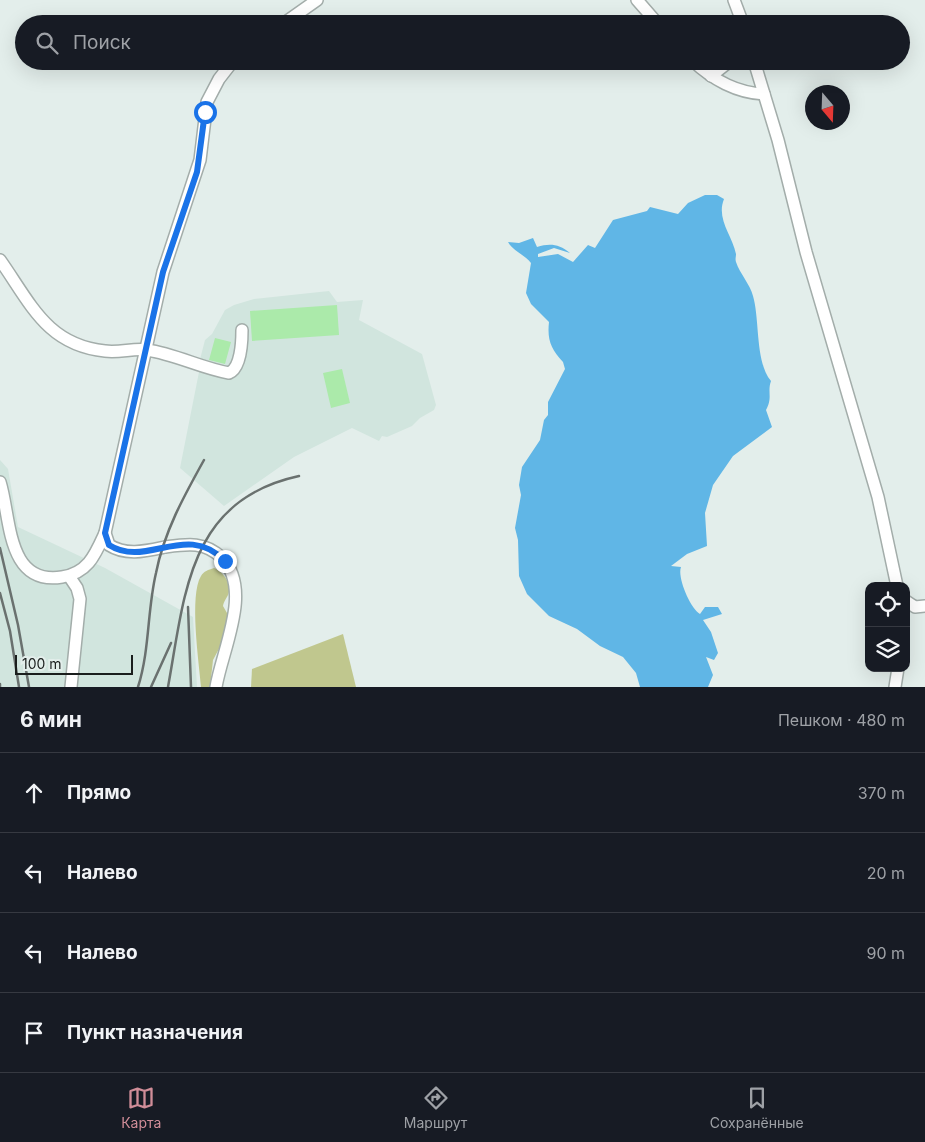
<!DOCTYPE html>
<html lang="ru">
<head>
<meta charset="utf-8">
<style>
  body { margin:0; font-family:Inter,sans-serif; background:#20242c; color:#f1f3f6 }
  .controls { position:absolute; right:15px; bottom:15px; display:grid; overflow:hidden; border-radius:10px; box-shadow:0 5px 20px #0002 }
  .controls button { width:45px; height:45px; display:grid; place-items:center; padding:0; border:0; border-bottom:1px solid #363941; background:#171b24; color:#f1f3f6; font:25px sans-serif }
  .compass { position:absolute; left:805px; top:85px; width:45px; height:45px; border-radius:50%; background:#171b24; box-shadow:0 5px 20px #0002; rotate:161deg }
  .scale { position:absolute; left:15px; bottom:12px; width:118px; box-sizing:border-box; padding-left:5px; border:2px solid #1a1e1d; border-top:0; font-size:14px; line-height:18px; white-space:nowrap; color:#1a1e1d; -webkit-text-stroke:4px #e3eeeb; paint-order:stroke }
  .stop { position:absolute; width:15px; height:15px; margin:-11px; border:4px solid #1a73e8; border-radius:50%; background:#fff }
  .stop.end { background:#1a73e8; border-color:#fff; box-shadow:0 1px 5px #0008 }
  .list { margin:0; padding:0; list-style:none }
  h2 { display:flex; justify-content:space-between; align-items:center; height:65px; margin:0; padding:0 20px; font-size:21px }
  h2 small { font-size:16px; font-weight:400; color:#9ea1a6 }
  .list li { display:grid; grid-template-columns:32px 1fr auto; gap:15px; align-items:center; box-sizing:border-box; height:80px; padding:0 20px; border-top:1px solid #363941 }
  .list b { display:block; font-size:19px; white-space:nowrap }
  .list em { font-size:16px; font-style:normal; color:#9ea1a6 }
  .icon { flex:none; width:28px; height:28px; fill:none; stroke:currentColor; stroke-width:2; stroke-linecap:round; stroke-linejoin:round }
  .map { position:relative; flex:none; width:925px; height:687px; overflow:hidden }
  .search { position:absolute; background:#171b24; box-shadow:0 5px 20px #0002; left:15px; right:15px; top:15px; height:55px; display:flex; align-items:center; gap:12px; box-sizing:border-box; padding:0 18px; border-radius:28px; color:#9ea1a6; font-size:19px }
  .sheet { height:385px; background:#171b24 }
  nav { display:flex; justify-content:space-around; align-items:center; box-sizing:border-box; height:70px; border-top:1px solid #363941; background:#171b24; font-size:14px; color:#9ea1a6 }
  nav a { display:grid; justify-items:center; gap:2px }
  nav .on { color:#d08d98 }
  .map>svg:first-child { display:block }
</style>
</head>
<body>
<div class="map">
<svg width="925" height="687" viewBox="0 0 925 687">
  <rect width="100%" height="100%" fill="#e3eeeb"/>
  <g fill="#d1e5de">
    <path d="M329,291L337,302L363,300L359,320L422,354L436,405L434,410L420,418L412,426L387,437L382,436L379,441L352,428L294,457L224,506L180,468L199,372L197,371L205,340L212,334L225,310L234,305L254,299Z"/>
    <path d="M0,460L8,469L18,527L105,568L193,617L197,687H0Z"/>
  </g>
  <g fill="#c0c78e">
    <path d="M214,568C223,572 233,584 228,595C226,599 224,601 223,606L227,613L230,611L221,645L213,660L210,687H201C199,662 189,595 201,576C204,571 208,570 214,568Z"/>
    <path d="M343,634L356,687H251L252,669Z"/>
  </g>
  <path fill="#60b6e6" d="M705,195H717L724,199C716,219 732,235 736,254C736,257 735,259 736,262C740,274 750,284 753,296C760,320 755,362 771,381C767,392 773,397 766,410L772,427L733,456L713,485L705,513L707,546L687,554L671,566L681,567C677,577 690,608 700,614L705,607H718L722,614L703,620L711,632L718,653L714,660L706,657L713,675L708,687H640L636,673L623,657L600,646L577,629L549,616L527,594L519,576L518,540L515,528L521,495L519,485L522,467L540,440L544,420L548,415V402L565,369L563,362C551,349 547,340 549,322L531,304L526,293L531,263C524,254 514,252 508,242L519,243L533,238L537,247C550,243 559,244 570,253L554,248L538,254V257L558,254L573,262L588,245L595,248L613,220L647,211L650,207L678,214L688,203Z"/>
  <g fill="#abeaaa">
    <path d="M337,305L339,335L252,341L250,311Z"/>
    <path d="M215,338L231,342L225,364L209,360Z"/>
    <path d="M342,369L350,403L331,408L323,373Z"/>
  </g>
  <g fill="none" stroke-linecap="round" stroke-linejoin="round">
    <g stroke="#a3adaa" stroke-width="14">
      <g id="minor">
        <path d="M637,0L658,24"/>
        <path d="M734,0L743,24"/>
        <path d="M283,24L317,0"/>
        <path d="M693,61C712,79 737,93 764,94"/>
        <path d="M754,61L778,140L806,252L878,497L897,586"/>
        <path d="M711,76L730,61"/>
        <path d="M0,260C31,304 47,345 105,351C119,353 134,348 147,350C175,354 201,368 229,373C241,368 242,342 242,330"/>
        <path d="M0,482C11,517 6,586 62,577C88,573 95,555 105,533L163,272L200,160L207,102L219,79L233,61"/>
        <path d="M105,533L109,545C126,556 146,551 165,547C187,544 205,541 222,558C253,590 222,650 216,687"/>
        <path d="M69,576L77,588L80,599L71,687"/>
        <path d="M906,601L915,607L925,606"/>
        <path d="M895,687L898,668"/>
      </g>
    </g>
    <use href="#minor" stroke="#fff" stroke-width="11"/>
    <g stroke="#6a716f" stroke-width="2.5">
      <path d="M0,548L18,625L29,687"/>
      <path d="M0,593L10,631L19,687"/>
      <path d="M188,607L191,687"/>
      <path d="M0,684V687"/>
      <path d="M138,687C150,649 147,611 156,573C164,532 184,496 204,460"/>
      <path d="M151,687L171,643"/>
      <path d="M168,687C185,594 188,500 299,476"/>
    </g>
  </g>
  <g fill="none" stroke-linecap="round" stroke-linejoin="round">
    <path stroke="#1a73e8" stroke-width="6" d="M205,112L197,172L163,272L105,533L109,545C147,569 186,521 225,561"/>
  </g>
</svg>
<div class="controls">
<button><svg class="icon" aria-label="locate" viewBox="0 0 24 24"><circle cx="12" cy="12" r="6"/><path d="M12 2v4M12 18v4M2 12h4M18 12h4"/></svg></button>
<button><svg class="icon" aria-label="layers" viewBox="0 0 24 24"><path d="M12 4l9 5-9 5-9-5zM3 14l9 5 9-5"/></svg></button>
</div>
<svg class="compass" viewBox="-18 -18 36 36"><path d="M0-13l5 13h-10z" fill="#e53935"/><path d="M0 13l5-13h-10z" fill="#9ea1a6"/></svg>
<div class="scale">100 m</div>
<div class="stop" style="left:205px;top:112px"></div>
<div class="stop end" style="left:225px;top:561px"></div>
<div class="search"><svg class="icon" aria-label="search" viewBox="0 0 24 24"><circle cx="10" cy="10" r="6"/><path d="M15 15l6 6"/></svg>Поиск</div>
</div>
<section class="sheet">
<h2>6 мин<small>Пешком · 480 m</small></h2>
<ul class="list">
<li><svg class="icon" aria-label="ahead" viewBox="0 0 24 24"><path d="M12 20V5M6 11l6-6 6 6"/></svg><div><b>Прямо</b></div><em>370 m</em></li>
<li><svg class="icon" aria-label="left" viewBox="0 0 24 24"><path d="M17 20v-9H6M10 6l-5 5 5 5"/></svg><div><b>Налево</b></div><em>20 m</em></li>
<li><svg class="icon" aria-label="left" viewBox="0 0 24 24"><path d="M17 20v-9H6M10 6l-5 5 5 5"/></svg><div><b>Налево</b></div><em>90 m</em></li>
<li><svg class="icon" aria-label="arrive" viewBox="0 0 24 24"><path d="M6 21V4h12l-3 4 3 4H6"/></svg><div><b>Пункт назначения</b></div></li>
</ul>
</section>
<nav>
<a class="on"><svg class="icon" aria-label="map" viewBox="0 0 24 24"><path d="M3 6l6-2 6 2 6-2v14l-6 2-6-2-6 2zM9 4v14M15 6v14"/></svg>Карта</a>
<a><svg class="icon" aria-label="directions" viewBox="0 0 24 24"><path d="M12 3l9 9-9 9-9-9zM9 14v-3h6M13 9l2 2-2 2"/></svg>Маршрут</a>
<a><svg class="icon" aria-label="saved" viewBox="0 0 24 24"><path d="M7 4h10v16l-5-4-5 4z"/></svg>Сохранённые</a>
</nav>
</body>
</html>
